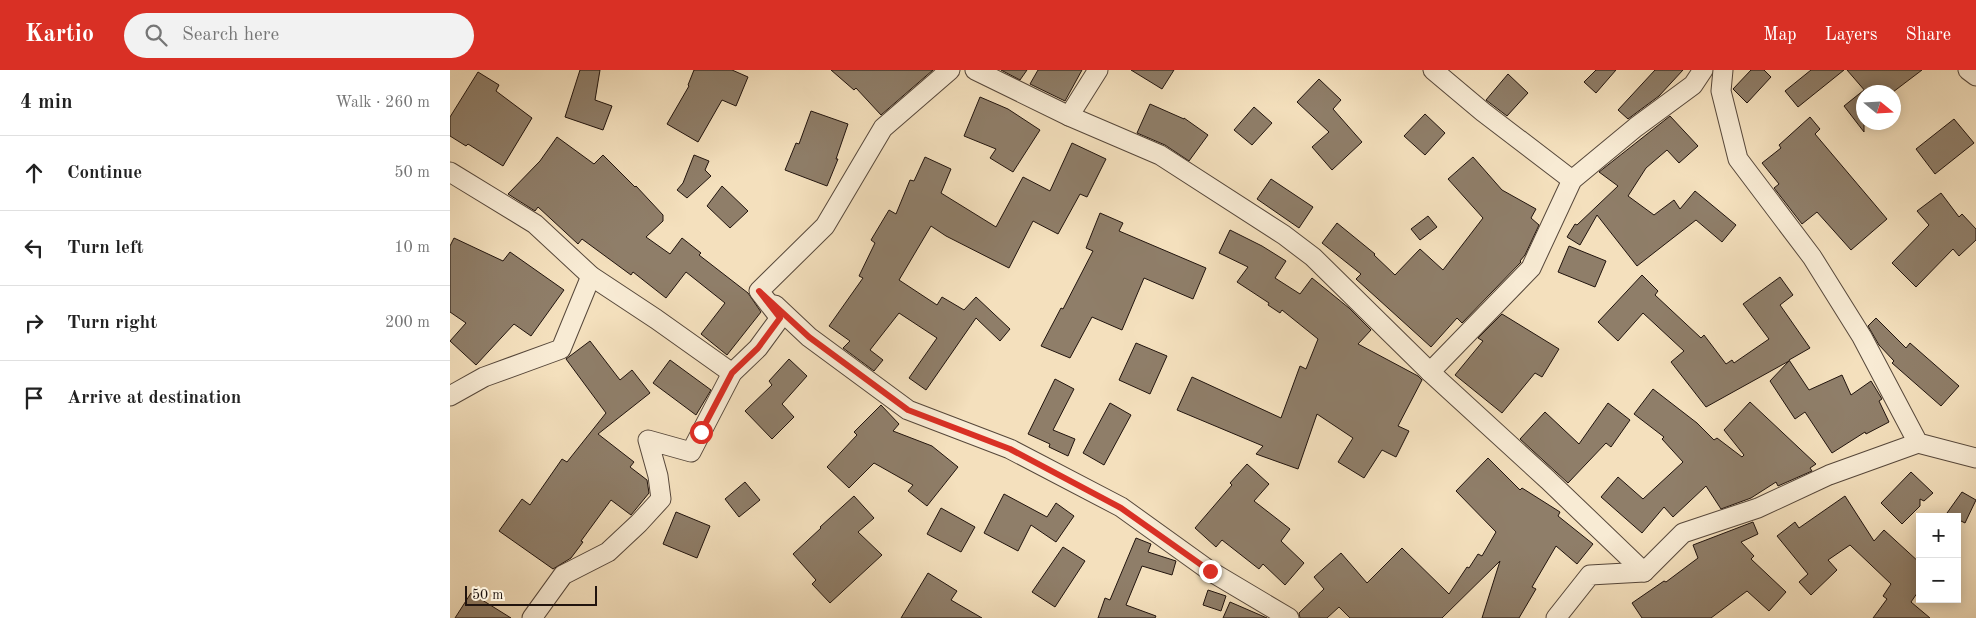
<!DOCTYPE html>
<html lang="en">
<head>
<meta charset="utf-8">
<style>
  body { margin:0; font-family:"Old Standard TT",serif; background:#f2f2f2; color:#222 }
  .controls { position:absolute; right:15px; bottom:15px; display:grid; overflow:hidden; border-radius:0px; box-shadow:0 2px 12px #0003 }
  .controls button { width:45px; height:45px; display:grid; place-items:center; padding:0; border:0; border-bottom:1px solid #e0e0e0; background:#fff; color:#222; font:25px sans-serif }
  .compass { position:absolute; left:1406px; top:15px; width:45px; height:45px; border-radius:50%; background:#fff; box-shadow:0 2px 12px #0003; rotate:108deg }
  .scale { position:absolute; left:15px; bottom:12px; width:132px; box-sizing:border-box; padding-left:5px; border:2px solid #21140e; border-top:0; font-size:14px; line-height:18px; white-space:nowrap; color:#21140e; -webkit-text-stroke:4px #f8ebd4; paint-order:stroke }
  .stop { position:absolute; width:15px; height:15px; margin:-11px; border:4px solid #d93025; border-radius:50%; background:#fff }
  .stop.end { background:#d93025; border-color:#fff; box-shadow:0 1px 5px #0008 }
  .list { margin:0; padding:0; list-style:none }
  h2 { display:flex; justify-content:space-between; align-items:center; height:65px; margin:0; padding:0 20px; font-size:21px }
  h2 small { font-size:16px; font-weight:400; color:#767676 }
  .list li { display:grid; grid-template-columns:32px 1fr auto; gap:15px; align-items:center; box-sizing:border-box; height:75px; padding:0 20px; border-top:1px solid #e0e0e0 }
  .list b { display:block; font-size:19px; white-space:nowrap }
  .list em { font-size:16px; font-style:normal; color:#767676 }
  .icon { flex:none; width:28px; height:28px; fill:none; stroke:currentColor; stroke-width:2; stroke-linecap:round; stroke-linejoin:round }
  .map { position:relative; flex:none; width:1526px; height:548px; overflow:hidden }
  header { display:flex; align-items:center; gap:30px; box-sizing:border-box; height:70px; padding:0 25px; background:#d93025; color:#fff }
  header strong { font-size:24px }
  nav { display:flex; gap:28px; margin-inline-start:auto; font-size:18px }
  .search { width:350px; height:45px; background:#f2f2f2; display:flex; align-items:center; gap:12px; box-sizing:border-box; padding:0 18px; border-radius:28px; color:#767676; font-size:19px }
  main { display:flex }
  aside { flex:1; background:#fff }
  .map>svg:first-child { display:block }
</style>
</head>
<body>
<header>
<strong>Kartio</strong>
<div class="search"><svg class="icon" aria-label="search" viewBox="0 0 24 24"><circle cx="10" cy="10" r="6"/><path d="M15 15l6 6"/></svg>Search here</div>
<nav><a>Map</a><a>Layers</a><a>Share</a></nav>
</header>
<main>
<aside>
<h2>4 min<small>Walk · 260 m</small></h2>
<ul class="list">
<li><svg class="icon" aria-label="ahead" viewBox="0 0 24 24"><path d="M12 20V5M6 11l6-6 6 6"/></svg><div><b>Continue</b></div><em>50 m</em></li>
<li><svg class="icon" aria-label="left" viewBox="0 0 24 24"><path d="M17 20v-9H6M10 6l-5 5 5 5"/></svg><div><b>Turn left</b></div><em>10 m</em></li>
<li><svg class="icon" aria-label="right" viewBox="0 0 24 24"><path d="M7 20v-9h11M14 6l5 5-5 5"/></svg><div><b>Turn right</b></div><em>200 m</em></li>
<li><svg class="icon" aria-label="arrive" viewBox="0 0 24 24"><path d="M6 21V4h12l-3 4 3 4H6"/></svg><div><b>Arrive at destination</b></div></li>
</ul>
</aside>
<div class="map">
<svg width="1526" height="548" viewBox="0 0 1526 548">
  <rect width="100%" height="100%" fill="#f4e0bd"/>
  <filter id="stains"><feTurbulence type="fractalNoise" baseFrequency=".004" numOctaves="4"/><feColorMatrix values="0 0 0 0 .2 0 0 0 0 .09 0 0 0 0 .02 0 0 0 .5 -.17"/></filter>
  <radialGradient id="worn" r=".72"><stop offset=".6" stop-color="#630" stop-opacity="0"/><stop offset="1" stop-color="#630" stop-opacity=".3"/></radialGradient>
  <g fill="#8f7e69" stroke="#21140e">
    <path d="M130,0H150L145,30L162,36L153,60L115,47Z"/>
    <path d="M244,0H282L298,7L286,36L272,30L248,72L217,54L239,16L238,15Z"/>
    <path d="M381,0H483L431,45L406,18L404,20Z"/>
    <path d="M551,0H577L570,10Z"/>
    <path d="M588,0H632L615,31L580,14Z"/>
    <path d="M681,0H724L712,19Z"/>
    <path d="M1146,0H1166L1146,23L1134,12Z"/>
    <path d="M1205,0H1233L1209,26L1178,49L1168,40Z"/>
    <path d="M1301,0H1314L1321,7L1297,33L1283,19Z"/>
    <path d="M1361,0H1394L1348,37L1335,21Z"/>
    <path d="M1397,0H1472L1443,22H1416Z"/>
    <path d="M28,2L49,15L46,21L82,48L53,96L18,74L16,76L0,66V47Z"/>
    <path d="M1058,4L1078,23L1057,46L1036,30Z"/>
    <path d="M869,9L891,30L883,39L912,72L882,100L862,77L879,62L847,32Z"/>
    <path d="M1414,20V62L1394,36Z"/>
    <path d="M530,27L558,39L590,60L563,102L540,88L546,79L514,66Z"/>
    <path d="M700,34L734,49V48L758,65L739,91L715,75L687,63Z"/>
    <path d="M804,37L822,53L802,75L784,60Z"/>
    <path d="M361,41L398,54L386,89H388L377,116L335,100L346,73L349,74Z"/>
    <path d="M975,44L995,63L975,85L954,66Z"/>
    <path d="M1220,46L1248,76L1229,93L1217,80L1196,98L1178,126L1204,145L1224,130L1230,139L1245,121L1286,155L1272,172L1246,150L1187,196L1147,145L1130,175L1117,167L1125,154L1127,155L1168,116L1149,102Z"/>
    <path d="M1360,47L1370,59L1365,64L1437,149L1401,180L1367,142L1352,154L1324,118L1329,114L1312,93L1331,78L1329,75Z"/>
    <path d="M1504,49L1524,73L1485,104L1466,79Z"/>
    <path d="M107,67L144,94L153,85L185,117L186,116L213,145V151L196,167L220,184L232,168L251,183L249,185L298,223L311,242L277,285L251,264L275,233L236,202L216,228L183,202L181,205L132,169L128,174L88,137L85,141L58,124L90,91Z"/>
    <path d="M622,73L656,89L637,127L630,124L608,164L583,151L559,198L496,166L481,156L449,210L487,235L492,227L514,240L526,227L560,259L550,271L526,248L476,320L459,308L487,268L449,243L420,280L433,290L424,301L393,278L400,271L379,256L413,208L409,206L425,173L421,170L439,140L446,144L460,110L464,111L475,87L501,99L491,123L546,157L573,107L600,121Z"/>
    <path d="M244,85L259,91L255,100L261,106L237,128L227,120L233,113Z"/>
    <path d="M1023,87L1052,120L1086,139L1081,148L1089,155L1075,185L1070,191L1071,192L1012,253L1007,248L981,277L906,209L911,204L872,173L887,153L925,184L924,185L945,205L970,179L993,200L1033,148L998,109Z"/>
    <path d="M821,109L863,137L849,158L807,129Z"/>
    <path d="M272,116L298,141L280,158L257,136Z"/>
    <path d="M1491,123L1509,147L1512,144L1526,159V170L1509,186L1503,179L1466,217L1442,193L1479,155L1467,141Z"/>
    <path d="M650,143L673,153L669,161L756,198L743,229L694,208L672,260L642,247L620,288L591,276L611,238L613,239L643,181L636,178Z"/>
    <path d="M978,146L987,157L970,170L961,159Z"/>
    <path d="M780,160L812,176L836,191L825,208L850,224L862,208L899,238L921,260L908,274L968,306L972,310L948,356L959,361L946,387L932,380L914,408L888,392L903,368L867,344L848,399L806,384L813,376L727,340L742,307L831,348L850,296L856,299L868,269L832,240L830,243L818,235L819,233L787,212L798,197L769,183Z"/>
    <path d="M4,168L53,191L60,182L114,220L81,266L64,254L26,295L0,271L16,253L0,242V176Z"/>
    <path d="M1119,176L1156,191L1145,217L1108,202Z"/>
    <path d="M1192,205L1208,221L1205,225L1251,268L1254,265L1276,294L1282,290L1284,293L1319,269L1293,234L1330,207L1343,225L1330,235L1360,278L1339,290L1359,320L1392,305L1401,325L1421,311L1432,329L1429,331L1439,352L1416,364L1415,362L1382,383L1355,342L1345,349L1320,311L1339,291L1256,337L1221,292L1234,281L1193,243L1168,271L1148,252Z"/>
    <path d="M1052,244L1109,279L1092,307L1085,303L1052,343L1005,305L1033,271L1028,268Z"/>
    <path d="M1426,248L1456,278L1460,273L1509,316L1491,336L1442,293L1444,291L1429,275L1418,256Z"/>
    <path d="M140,271L170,310L182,300L200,323L148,364L184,392L180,397L197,410L199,423L181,445L161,430L131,471L133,472L121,488L103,499L49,461L72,429L80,435L112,389L117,392L156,343L116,289Z"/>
    <path d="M686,273L717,286L700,324L669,310Z"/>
    <path d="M339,289L357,306L332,334L344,347L322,369L295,341L322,315L319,311Z"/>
    <path d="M220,290L261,320L246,345L203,313Z"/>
    <path d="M605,309L624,319L603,360L625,369L618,386L599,377L600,374L578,364Z"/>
    <path d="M1203,319L1247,353L1264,370L1267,368L1292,387L1294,385L1274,360L1300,332L1366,394L1360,398L1362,401L1328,416L1326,412L1301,428L1271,439L1256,416L1223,447L1214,437L1192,463L1151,427L1168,407L1193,429L1233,392L1212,369L1214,367L1184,344Z"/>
    <path d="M660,333L681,345L654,395L633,383Z"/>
    <path d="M1158,333L1180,350L1161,377L1156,373L1118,413L1070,369L1095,342L1129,374Z"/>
    <path d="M431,335L449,354L443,361L482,376L508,397L477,436L458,421L463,415L424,393L399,418L377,397L407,365L404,362Z"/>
    <path d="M1038,388L1070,420L1072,418L1110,442L1108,446L1143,474L1127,494L1106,476L1082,517L1086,519L1069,548H1032L1050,491L992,548H900L889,537L877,548H850L849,543L874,519L864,507L891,483L917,513L952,478L999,524L1017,497L1019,498L1028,484L1032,486L1046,462L1006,421Z"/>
    <path d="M797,394L819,414L804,431L840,459L831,471L854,493L835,515L813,494L809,499L772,470L766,477L745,458L782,415L780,413Z"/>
    <path d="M1461,402L1483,423L1474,431L1470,429V436L1452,454L1431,433Z"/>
    <path d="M295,412L310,430L289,447L275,429Z"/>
    <path d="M1512,422L1526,430L1515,453L1507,449V447L1497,443Z"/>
    <path d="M554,424L597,447L606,433L624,446L606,472L581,455L568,481L534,463Z"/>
    <path d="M404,426L424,448L408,462L432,485L380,533L362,514L366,510L343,484L371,458L370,457Z"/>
    <path d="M1395,426L1424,471L1434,460L1470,493V519L1461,532L1480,548H1423L1437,529L1433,526L1441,514L1400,475L1378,490L1387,500L1361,525L1349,512L1358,504L1327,466L1345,452L1349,458Z"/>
    <path d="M491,438L525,457L511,482L477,464Z"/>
    <path d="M226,442L260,456L247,488L213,474Z"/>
    <path d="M1303,452L1308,464L1291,472L1304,486L1301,489L1336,522L1319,541L1297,521L1261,548H1192L1182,533L1214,511L1216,512L1248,488L1243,475Z"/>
    <path d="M686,468L701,474L698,482L726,491L722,505L692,496L676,535L706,546L705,548H648L655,528L660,530Z"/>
    <path d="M613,477L635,491L605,537L582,522Z"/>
    <path d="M478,503L507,521L501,530L532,548H451Z"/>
    <path d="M758,520L776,526L771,541L753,535Z"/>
    <path d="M21,523L61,548H5Z"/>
    <path d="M780,532L817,548H773Z"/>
  </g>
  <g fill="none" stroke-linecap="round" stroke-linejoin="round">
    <g stroke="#56473a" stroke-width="21">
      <g id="minor">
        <path d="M525,0L619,46L710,85L834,165L863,187L980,302L1098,410L1194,502"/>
        <path d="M983,0L1033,42L1122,110"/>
        <path d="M1273,0L1271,21L1288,89L1362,187L1412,267L1468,373L1526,388"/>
        <path d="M1518,0L1526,6"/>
        <path d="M619,46L648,0"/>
        <path d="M0,102L85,154L141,206L206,249L282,303"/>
        <path d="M325,235L359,267L458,340L560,379L671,437L760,501L839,548"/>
        <path d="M980,302L1081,198L1122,110L1186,57L1243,15L1253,0"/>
        <path d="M0,326L34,307L111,279L141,206"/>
        <path d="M82,548L113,505L158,482L189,453L211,429L208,406L198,370L241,382L282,303L308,278L330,248L309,221L375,156L433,58L500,0"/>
        <path d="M1106,548L1140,505L1194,502L1233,463L1308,438L1379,405L1468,373"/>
      </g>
    </g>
    <use href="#minor" stroke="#f8ebd4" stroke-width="19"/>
  </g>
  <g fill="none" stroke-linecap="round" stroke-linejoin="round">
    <path stroke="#d93025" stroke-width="6" d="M251,362L282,303L308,278L330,248L309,221L359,267L458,340L560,379L671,438L760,501"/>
  </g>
  <rect width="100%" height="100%" filter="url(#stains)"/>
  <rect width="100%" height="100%" fill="url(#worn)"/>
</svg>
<div class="controls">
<button>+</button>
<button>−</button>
</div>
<svg class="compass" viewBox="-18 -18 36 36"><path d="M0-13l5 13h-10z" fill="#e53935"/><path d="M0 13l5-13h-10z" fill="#767676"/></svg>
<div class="scale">50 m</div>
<div class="stop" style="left:251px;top:362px"></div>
<div class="stop end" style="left:760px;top:501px"></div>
</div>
</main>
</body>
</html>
